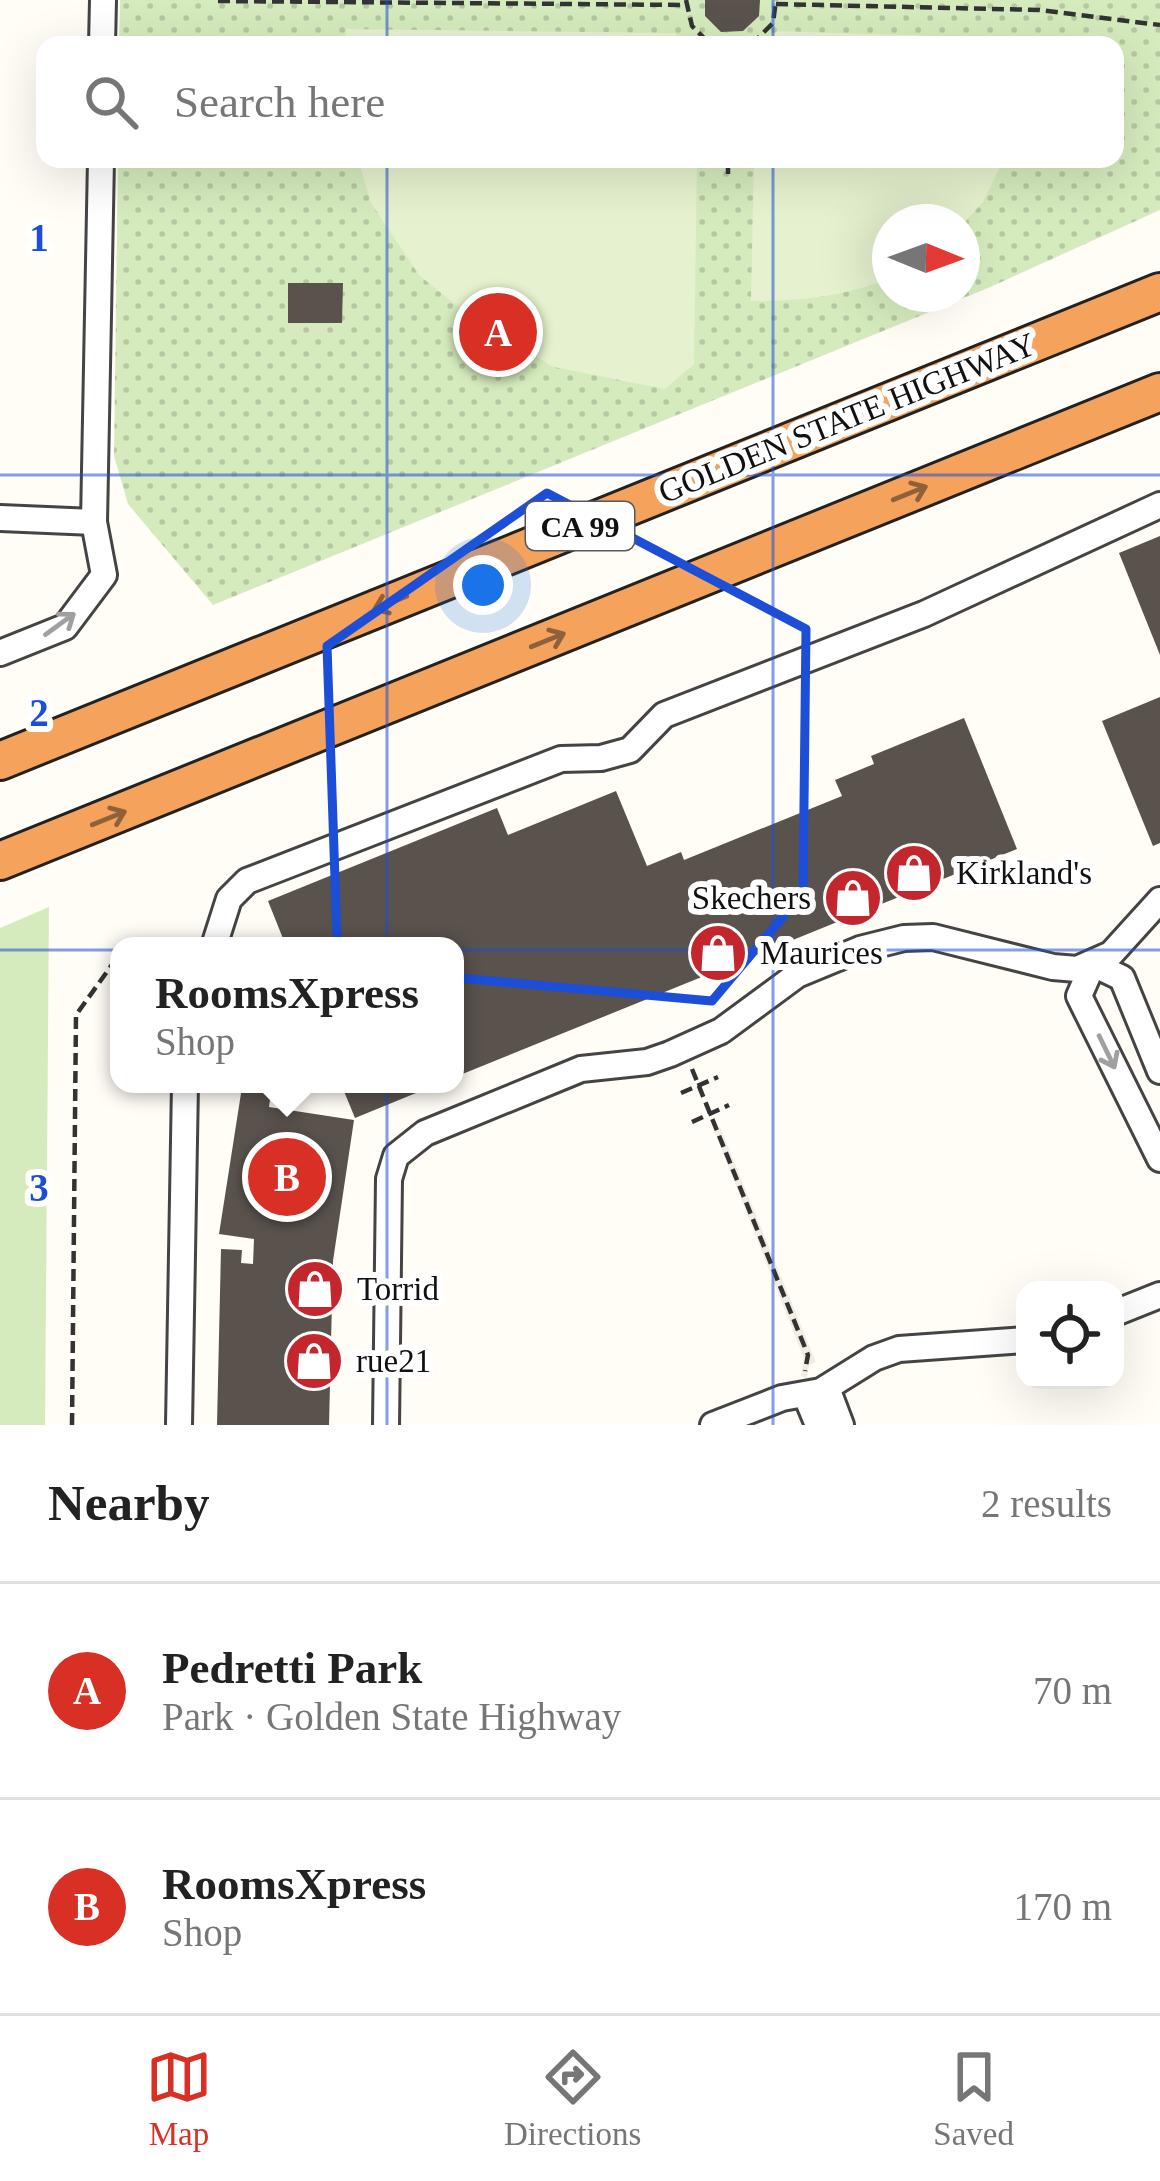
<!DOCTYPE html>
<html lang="en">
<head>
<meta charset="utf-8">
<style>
  body { margin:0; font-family:"Times New Roman",serif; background:#f2f2f2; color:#222 }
  .controls { position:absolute; right:36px; bottom:36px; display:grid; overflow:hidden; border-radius:24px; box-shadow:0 12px 48px #0002 }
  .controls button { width:108px; height:108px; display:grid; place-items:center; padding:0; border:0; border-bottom:3px solid #e0e0e0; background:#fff; color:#222; font:60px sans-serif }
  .compass { position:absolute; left:872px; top:204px; width:108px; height:108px; border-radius:50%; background:#fff; box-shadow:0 12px 48px #0002; rotate:91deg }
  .you { position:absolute; left:483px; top:585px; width:42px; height:42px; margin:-30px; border:9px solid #fff; border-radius:50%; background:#1a73e8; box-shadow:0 0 0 18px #1a73e833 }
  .badge { display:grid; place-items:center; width:78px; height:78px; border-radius:50%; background:#d93025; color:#fff; font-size:39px; font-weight:700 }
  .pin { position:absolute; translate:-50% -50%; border:6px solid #fff; box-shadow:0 3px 12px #0006 }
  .popup { position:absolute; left:110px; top:937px; width:354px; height:156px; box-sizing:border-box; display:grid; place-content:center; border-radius:24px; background:#fff; filter:drop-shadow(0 3px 9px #0005); font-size:39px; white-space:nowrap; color:#767676 }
  .popup b { font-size:45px; color:#222 }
  .popup::after { content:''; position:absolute; left:50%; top:100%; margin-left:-24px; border:24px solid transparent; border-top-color:#fff }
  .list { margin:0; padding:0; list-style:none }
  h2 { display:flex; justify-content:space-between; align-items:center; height:156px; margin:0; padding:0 48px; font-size:51px }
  h2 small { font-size:39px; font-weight:400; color:#767676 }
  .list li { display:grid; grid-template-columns:78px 1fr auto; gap:36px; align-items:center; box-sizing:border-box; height:216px; padding:0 48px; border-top:3px solid #e0e0e0 }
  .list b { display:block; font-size:45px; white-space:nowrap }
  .list p { margin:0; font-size:39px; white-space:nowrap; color:#767676 }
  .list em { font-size:39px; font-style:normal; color:#767676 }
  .icon { flex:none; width:66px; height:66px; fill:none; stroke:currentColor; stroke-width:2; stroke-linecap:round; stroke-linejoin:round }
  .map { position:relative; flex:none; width:1160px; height:1425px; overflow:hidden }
  .search { position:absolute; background:#fff; box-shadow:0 12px 48px #0002; left:36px; right:36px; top:36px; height:132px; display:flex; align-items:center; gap:30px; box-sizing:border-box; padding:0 42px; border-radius:24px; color:#767676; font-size:45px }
  .sheet { height:588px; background:#fff }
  nav { display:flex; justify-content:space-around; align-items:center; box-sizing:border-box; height:168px; border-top:3px solid #e0e0e0; background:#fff; font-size:33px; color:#767676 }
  nav a { display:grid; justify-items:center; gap:6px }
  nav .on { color:#d93025 }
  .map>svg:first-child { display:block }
</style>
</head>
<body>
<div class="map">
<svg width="1160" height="1425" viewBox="0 0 1160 1425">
  <defs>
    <pattern id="park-dots" width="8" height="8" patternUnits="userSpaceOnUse" patternTransform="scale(3)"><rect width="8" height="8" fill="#d5ebbd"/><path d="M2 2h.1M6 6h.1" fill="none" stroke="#b6c8a1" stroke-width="1.8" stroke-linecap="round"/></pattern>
  </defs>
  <rect width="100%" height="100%" fill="#fffdf5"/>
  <path fill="#d5ebbd" d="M49,907L45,1425H0V928Z"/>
  <path fill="url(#park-dots)" fill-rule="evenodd" d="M120,0H1160V210L988,288L213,605L128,504L114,456L118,159H1115V45H119ZM890,222H962V294H890Z"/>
  <g fill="#e6f2cf">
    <path d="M346,29L674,33L686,45H346Z"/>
    <path d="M777,31L1031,39L1030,45H764Z"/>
    <path d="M358,159H697L694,364L665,389L554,367L477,322L419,275L371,203Z"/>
    <path d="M754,159H1004L983,202L962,225V222H890V278C843,297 801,301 751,301Z"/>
  </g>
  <path fill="#f1ede2" d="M720,1127L816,1362L809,1365L807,1378L801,1376L804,1359L714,1130Z"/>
  <g fill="#5a524d">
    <path d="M705,0H760L759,16L743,31L721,32L705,16Z"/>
    <path d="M288,283H343L342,323H288Z"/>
    <path d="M1160,536V655L1119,553Z"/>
    <path d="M1160,697V843L1153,846L1102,721Z"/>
    <path d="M964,718L1017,849L455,1077V946H286L268,901L497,808L508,835L616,791L647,866L681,852L684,860L842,796L835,780L874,764L871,756Z"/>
    <path d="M341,1084H438L355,1118Z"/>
    <path d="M242,1087L271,1092L269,1107L354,1120L333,1261L329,1425H217L221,1249L242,1250L241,1263L253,1264L254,1239L219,1234Z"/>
  </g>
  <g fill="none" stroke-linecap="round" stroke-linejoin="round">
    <g stroke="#444" stroke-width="30">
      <g id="minor">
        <path d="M102,45L103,0"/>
        <path d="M0,518L94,522"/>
        <path d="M0,653L65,627L104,575L94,522L101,159"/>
        <path d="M214,946L229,899L247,881L561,759L601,758L630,750L664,715L924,614L1160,505"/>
        <path d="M1160,1071L1122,978L1093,964L1079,996L1160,1159"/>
        <path d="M1115,1313L1160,1295"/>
        <path d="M827,1388L841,1425"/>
        <path d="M806,1396L818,1425"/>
        <path d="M179,1425L185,1084"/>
        <path d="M386,1425L389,1179L396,1156L425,1133L581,1069L647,1062L670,1054L721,1031L797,975L860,949L904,938L933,937L1053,967L1077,969L1111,954L1160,900"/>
        <path d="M713,1425L782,1398L821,1391L874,1358L899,1349L1025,1340"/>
      </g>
    </g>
    <g stroke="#222" stroke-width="42">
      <g id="highway">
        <path d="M0,761L1160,292"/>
        <path d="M0,861L1160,392"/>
      </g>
    </g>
    <g stroke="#333" stroke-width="4.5" stroke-dasharray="12 6" stroke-linecap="butt">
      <path d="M686,0L692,26L711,45"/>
      <path d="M218,1L686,5"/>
      <path d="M776,4L1039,10L1160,25"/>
      <path d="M751,45L773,23L776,0"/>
      <path d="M728,174V159"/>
      <path d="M692,1069L808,1355L805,1371"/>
      <path d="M681,1093L718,1077"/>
      <path d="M692,1122L729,1105"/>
      <path d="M72,1425L76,1015L119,955"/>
    </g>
    <use href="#minor" stroke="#fff" stroke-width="24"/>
    <use href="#highway" stroke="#f5a25d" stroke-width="36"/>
  </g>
  <defs><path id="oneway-shaft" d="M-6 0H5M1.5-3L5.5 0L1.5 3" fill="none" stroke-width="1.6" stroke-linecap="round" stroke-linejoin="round" transform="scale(3)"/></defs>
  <g stroke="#8e613b">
    <use href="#oneway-shaft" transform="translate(910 493) rotate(-22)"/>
    <use href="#oneway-shaft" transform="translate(390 603) rotate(158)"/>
    <use href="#oneway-shaft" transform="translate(548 640) rotate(-22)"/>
    <use href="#oneway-shaft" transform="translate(109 818) rotate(-22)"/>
  </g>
  <g stroke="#a0a0a0">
    <use href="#oneway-shaft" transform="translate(60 624) rotate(-36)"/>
    <use href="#oneway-shaft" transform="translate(1107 1052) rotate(64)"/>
  </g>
  <path fill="none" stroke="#1d4ed8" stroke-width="9" stroke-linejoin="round" d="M547,493L806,629L803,893L712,1001L338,967L327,646Z"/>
  <path fill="none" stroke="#1d4ed8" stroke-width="3" stroke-opacity="0.55" d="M387,0V45M773,0V45M387,159V1425M773,159V1425M0,475H1160M0,950H1160"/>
  <defs>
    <g id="shop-disc" transform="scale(3)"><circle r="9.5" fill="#c4262e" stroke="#fff"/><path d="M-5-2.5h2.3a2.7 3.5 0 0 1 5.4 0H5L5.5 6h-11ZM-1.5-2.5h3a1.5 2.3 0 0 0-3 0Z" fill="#fff"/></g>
  </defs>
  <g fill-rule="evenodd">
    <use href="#shop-disc" x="914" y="873"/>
    <use href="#shop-disc" x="853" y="898"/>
    <use href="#shop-disc" x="718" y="953"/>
    <use href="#shop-disc" x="315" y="1289"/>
    <use href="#shop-disc" x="314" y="1361"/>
  </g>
  <g text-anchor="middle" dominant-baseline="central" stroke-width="12" stroke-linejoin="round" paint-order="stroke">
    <rect fill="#fff" stroke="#585858" stroke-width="3" x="526" y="502" width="108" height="48" rx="9"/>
    <g font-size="30" font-weight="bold" fill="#111">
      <text x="580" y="526">CA 99</text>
    </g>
    <g font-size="33" fill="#111" stroke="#fff">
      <text transform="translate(847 418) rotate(-22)">GOLDEN STATE HIGHWAY</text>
    </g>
    <g font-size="33" fill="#111" stroke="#fff" text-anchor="start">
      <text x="956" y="873">Kirkland's</text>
      <text x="811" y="898" text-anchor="end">Skechers</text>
      <text x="760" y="953">Maurices</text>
      <text x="357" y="1289">Torrid</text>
      <text x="356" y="1361">rue21</text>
    </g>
  </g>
  <g font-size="39" text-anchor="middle" font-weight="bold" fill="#1d4ed8" stroke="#fff" stroke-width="12" stroke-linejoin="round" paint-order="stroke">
    <text x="39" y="251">1</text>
    <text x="39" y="726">2</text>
    <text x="39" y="1201">3</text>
  </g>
</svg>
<div class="controls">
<button><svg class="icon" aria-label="locate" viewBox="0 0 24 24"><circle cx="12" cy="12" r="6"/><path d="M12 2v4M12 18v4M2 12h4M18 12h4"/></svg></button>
</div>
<svg class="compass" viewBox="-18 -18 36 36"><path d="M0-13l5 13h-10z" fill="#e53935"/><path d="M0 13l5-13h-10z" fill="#767676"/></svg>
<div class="you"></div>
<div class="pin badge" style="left:498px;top:332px">A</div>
<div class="pin badge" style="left:287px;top:1177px">B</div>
<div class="popup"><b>RoomsXpress</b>Shop</div>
<div class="search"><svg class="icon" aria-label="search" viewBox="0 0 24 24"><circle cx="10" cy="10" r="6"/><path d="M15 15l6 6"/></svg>Search here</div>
</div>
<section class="sheet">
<h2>Nearby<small>2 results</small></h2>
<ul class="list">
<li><span class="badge">A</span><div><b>Pedretti Park</b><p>Park · Golden State Highway</p></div><em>70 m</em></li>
<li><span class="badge">B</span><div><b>RoomsXpress</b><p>Shop</p></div><em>170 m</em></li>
</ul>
</section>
<nav>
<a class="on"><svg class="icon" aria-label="map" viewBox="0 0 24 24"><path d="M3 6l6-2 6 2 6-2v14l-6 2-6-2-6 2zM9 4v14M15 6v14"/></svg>Map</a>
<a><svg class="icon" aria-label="directions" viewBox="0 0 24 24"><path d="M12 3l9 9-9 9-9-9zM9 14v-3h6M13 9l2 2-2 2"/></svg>Directions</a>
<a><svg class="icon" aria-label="saved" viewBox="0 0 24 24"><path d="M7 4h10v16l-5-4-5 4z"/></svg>Saved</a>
</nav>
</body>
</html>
